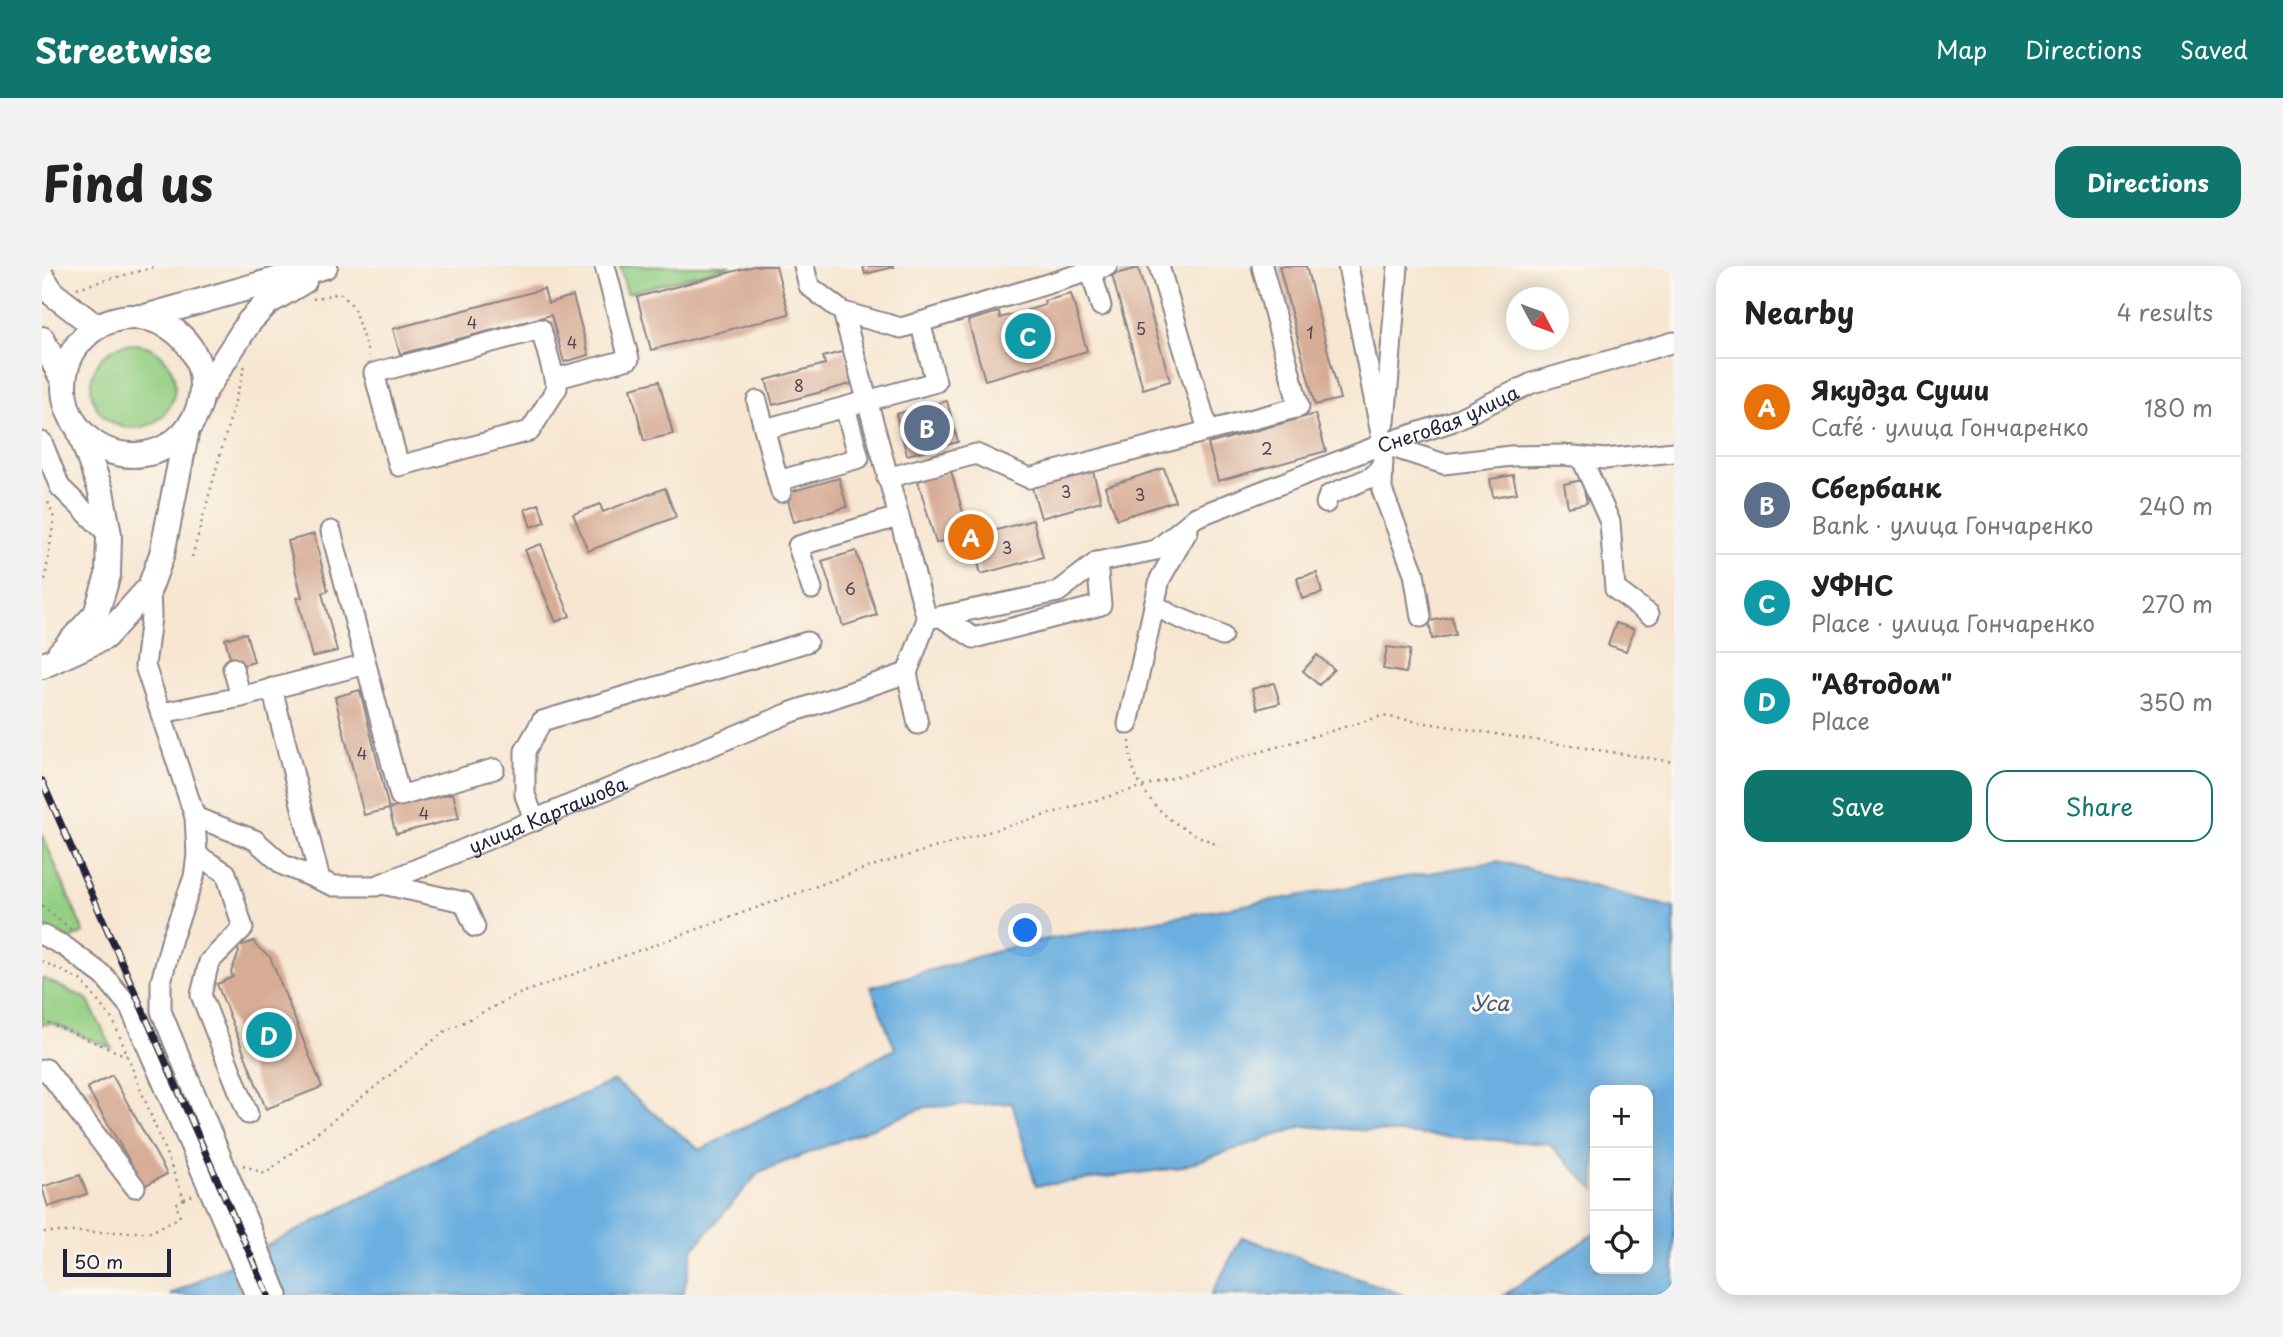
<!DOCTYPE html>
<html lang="en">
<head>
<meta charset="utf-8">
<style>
  body { margin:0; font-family:"Playpen Sans",sans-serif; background:#f2f2f2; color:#222 }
  .controls { position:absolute; right:21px; bottom:21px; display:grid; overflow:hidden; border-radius:14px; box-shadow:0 4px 18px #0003 }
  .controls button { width:63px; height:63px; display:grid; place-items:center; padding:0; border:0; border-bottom:2px solid #e0e0e0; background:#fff; color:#222; font:35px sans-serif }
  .compass { position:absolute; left:1464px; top:21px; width:63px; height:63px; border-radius:50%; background:#fff; box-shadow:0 4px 18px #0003; rotate:131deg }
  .scale { position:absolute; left:21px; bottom:18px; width:108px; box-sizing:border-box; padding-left:7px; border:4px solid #22223b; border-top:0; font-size:19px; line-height:24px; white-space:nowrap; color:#22223b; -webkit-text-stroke:5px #fbf7ec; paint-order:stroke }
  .you { position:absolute; left:984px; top:665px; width:24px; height:24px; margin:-18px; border:5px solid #fff; border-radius:50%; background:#1a73e8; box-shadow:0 0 0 10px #1a73e833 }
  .badge { display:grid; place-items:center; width:46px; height:46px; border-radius:50%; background:#0f766e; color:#fff; font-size:23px; font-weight:700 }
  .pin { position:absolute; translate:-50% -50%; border:4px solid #fff; box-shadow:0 2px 7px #0006 }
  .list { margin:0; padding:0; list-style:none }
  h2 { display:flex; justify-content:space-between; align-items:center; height:91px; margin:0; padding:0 28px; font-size:30px }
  h2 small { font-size:23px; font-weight:400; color:#767676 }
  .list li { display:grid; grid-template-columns:46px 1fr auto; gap:21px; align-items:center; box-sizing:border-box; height:98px; padding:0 28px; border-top:2px solid #e0e0e0 }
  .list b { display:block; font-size:26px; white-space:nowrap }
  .list p { margin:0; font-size:23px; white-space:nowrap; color:#767676 }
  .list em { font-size:23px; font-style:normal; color:#767676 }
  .actions { display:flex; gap:14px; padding:21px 28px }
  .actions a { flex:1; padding:16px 0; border:2px solid #0f766e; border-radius:21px; text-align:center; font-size:24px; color:#0f766e }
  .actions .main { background:#0f766e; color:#fff }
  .icon { flex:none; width:38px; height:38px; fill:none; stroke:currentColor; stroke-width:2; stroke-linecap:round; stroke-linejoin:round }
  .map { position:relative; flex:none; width:1632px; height:1029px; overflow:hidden; border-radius:21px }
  header { display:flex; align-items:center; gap:42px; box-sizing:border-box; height:98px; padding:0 35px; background:#0f766e; color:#fff }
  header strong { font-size:33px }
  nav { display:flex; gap:38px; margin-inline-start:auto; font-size:24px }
  .intro { display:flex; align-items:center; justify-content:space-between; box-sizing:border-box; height:168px; padding:0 42px }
  h1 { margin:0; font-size:49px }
  .button { padding:18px 32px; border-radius:21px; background:#0f766e; color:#fff; font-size:24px; font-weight:700 }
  main { display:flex; gap:42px; padding:0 42px }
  aside { flex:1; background:#fff; border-radius:21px; box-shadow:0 4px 18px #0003 }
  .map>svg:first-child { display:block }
</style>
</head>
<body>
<header>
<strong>Streetwise</strong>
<nav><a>Map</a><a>Directions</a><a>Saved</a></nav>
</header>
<div class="intro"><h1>Find us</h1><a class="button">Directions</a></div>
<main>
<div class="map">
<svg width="1632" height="1029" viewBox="0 0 1632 1029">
  <rect width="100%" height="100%" fill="#fbf7ec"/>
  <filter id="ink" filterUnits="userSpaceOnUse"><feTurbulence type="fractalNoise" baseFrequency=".0143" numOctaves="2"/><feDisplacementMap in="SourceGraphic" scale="14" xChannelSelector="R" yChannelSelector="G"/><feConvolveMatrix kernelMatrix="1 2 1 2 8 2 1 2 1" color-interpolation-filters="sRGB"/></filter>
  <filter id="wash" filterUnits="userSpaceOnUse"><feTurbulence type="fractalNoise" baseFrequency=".00686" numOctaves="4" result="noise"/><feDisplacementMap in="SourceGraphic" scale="28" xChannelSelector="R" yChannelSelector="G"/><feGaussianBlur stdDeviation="1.57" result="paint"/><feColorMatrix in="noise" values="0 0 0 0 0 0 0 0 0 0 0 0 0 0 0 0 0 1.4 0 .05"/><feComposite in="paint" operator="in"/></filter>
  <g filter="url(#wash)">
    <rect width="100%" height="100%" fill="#f7e6d1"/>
    <g fill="#94cf84" stroke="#5b7860" stroke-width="2">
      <path d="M578,0H689L585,27Z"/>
      <circle cx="91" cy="120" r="42"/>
      <path d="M0,568L42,667L28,673L0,659Z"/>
      <path d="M0,712L45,733L70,782L9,757L0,759Z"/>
    </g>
    <g fill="#6aafe0" stroke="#46688e" stroke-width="2">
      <path d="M1456,595L1632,642V1029H1462L1553,967V1003H1606V824H1553V924L1507,878L1262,860L1136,902L994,920L970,837L884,841L717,906L651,983L641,1029H128L433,874L572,815L658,884L853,783L829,721L984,677Z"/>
      <path d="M1200,971L1362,1029H1169Z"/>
    </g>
    <g id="blocks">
      <g fill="#d7ac95">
        <path d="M712,0H734L747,48L609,84L595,31Z"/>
        <path d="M821,0H851L852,1L823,8Z"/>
        <path d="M1237,0H1264L1298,133L1273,139Z"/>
        <path d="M1096,2L1128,115L1101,123L1070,9Z"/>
        <path d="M502,23L506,37L531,30L547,89L522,96L509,49L358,88L351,63Z"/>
        <path d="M1029,28L1045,85L943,114L926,55L957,46L958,52L1003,39L1002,35Z"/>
        <path d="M803,85L812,117L731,139L724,114L783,98L781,91Z"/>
        <path d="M617,115L631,168L602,175L589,122Z"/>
        <path d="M905,135L916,176L865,189L854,148Z"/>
        <path d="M1273,148L1284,185L1176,215L1166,178Z"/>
        <path d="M1049,198L1059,235L999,252L988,215Z"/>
        <path d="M1122,202L1133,235L1075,253L1063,221Z"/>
        <path d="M909,205L927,267L894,277L876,215Z"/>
        <path d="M1471,209L1475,227L1451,231L1448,213Z"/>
        <path d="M797,212L805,241L752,256L744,227Z"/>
        <path d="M1540,214L1545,237L1526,241L1522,218Z"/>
        <path d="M623,222L634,251L546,285L531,248L558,238L561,246Z"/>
        <path d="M497,238L503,256L489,261L483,243Z"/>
        <path d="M991,254L1001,291L939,308L929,271Z"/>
        <path d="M272,268L286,325L280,327L295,385L270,391L255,332L260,331L246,275Z"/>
        <path d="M499,278L528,350L514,356L483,284Z"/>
        <path d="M814,285L835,349L801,360L780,295Z"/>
        <path d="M1275,307L1280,327L1260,333L1255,312Z"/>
        <path d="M1410,351L1413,369L1390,373L1387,355Z"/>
        <path d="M1574,357L1592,363L1584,385L1566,379Z"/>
        <path d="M204,367L212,396L191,402L183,373Z"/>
        <path d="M1345,381L1368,384L1364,407L1341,403Z"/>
        <path d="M1275,389L1292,403L1277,419L1261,405Z"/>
        <path d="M1232,417L1238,437L1216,443L1210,423Z"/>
        <path d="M318,424L347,543L322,549L293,431Z"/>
        <path d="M411,527L417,552L354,568L347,543Z"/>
        <path d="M212,675L214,680L228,691L280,821L224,843L175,718L191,711L189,706L197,686L195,681Z"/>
        <path d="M70,809L125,908L102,920L45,822Z"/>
        <path d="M38,909L45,928L6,941L0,921Z"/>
      </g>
    </g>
  </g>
  <g filter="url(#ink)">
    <use href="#blocks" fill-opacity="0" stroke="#8c8486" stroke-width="2"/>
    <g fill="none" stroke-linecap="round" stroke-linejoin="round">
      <g stroke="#8c8486" stroke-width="23">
        <g id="minor">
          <path id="s1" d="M762,0L767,20L801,46L885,353L1016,326L1055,296L1114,284L1154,251L1341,178L1409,156L1490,117L1632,76"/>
          <path d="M1117,0L1166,164"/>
          <path d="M1306,0L1341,178L1340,224L1372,307L1379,351"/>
          <path d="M1049,5L1059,40"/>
          <path d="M801,46L859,62L1065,0"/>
          <path d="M499,63L515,122L488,165L357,200L332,107Z"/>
          <path d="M512,113L587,93L563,0"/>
          <path d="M715,135L736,215"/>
          <path d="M1343,156L1356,0"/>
          <path d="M723,163L803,141"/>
          <path d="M0,176L18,221L67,269"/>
          <path d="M1341,178L1402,198L1469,190L1521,189L1563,193L1632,186"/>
          <path d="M1539,191L1568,256L1573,323L1607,348"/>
          <path d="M845,212L934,188L987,212L1257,141L1220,0"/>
          <path d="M739,226L736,215L817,192L803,141L894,116L878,56"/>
          <path d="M1284,237L1287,229L1332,210L1341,197"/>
          <path d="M289,265L324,398"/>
          <path d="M108,321L109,351L103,400L153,551L155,589L152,611L130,672L119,716V745L236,1029"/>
          <path d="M770,323L756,280L856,251"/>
          <path d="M1112,338L1128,348L1180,370"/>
          <path d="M899,351L932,372L1059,339L1055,296"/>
          <path d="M191,402L199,431"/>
          <path d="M230,422L278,614"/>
          <path d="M120,447L199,431L324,398L358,530L452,503"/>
          <path d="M876,458L865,407L885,353"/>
          <path d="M1086,458L1118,313L1146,264"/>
          <path id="s2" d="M153,551L213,574L241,599L292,620H334L750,446L865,407"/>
          <path d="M493,555L483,529V485L500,455L765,376"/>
          <path d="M155,589L184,607L201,662L167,696L159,729L206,848"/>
          <path d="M340,618L422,636L433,661"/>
          <path d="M0,669L22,680L62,710L88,741L213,1029"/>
          <path d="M0,805L4,803L93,921"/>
        </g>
      </g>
      <g stroke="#8c8486" stroke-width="28">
        <g id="major">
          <path d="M0,11L11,28L54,61"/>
          <path d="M103,51L283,0"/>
          <circle cx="91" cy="120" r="69"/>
          <path d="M0,73L22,116"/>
          <path d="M160,129L207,56L225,37L262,15"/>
          <path d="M18,387L54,348L66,309L67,269L59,225L37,164"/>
          <path d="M0,400L63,371L108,321L120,288L145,163"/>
        </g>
      </g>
      <g stroke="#8c8486" stroke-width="2.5" stroke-dasharray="2 5" stroke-linecap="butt">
        <path d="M35,22L116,0"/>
        <path d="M271,33L298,27L311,40L327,90"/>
        <path d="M150,291L203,99"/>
        <path d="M0,320L3,314L12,252L5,233"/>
        <path d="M1088,475C1085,505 1106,536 1129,554C1143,565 1162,572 1177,580"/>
        <path d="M0,640L31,665"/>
        <path d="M0,695L40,715L72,756L142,933L134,938L138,951L109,966H0"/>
        <path d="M0,754L85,790"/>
        <path d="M201,899L223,908L402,766L477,728L827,601L1340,450L1632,496"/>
        <path d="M142,933L151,929"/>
      </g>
      <use href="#minor" stroke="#fff" stroke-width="19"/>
      <use href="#major" stroke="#fff" stroke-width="24"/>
      <g stroke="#22223b" stroke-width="7">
        <path id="rail" d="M0,515L226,1029"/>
      </g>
      <use href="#rail" stroke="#fbf7ec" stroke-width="4.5" stroke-dasharray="13" stroke-linecap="butt"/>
    </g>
  </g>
  <g text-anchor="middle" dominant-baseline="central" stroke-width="6" stroke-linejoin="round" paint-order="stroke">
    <g font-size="16" fill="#4f4452">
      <text x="430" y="56">4</text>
      <text x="1099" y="62">5</text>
      <text x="1268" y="66">1</text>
      <text x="530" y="76">4</text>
      <text x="757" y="119">8</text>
      <text x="1225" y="182">2</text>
      <text x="1024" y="225">3</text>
      <text x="1098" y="228">3</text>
      <text x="965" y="281">3</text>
      <text x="808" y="322">6</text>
      <text x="320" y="487">4</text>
      <text x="382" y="547">4</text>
    </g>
    <g font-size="19" fill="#22223b" stroke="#fbf7ec">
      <text stroke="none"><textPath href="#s1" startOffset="947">Снеговая улица</textPath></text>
      <text stroke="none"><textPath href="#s2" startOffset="385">улица Карташова</textPath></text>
    </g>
    <g font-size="21" font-style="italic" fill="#3f5a7d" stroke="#fbf7ec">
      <text x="1448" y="736">Уса</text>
    </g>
  </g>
</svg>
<div class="controls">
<button>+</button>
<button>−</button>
<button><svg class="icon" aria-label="locate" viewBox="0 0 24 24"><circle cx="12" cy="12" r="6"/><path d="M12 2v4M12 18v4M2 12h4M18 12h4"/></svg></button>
</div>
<svg class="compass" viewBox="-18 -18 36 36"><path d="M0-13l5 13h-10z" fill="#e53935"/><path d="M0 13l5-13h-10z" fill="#767676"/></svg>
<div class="scale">50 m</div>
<div class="you"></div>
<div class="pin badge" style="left:929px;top:271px;background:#e8710a">A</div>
<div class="pin badge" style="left:885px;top:162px;background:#5c6f8a">B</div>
<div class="pin badge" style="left:986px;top:70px;background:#0f9aa8">C</div>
<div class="pin badge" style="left:227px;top:769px;background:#0f9aa8">D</div>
</div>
<aside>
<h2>Nearby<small>4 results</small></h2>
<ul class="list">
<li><span class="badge" style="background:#e8710a">A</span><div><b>Якудза Суши</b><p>Café · улица Гончаренко</p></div><em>180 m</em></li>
<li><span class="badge" style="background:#5c6f8a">B</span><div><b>Сбербанк</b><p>Bank · улица Гончаренко</p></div><em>240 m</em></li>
<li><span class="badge" style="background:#0f9aa8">C</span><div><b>УФНС</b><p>Place · улица Гончаренко</p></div><em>270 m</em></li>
<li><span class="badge" style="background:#0f9aa8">D</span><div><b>&quot;Автодом&quot;</b><p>Place</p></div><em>350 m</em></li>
</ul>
<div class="actions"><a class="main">Save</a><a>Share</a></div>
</aside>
</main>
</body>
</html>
